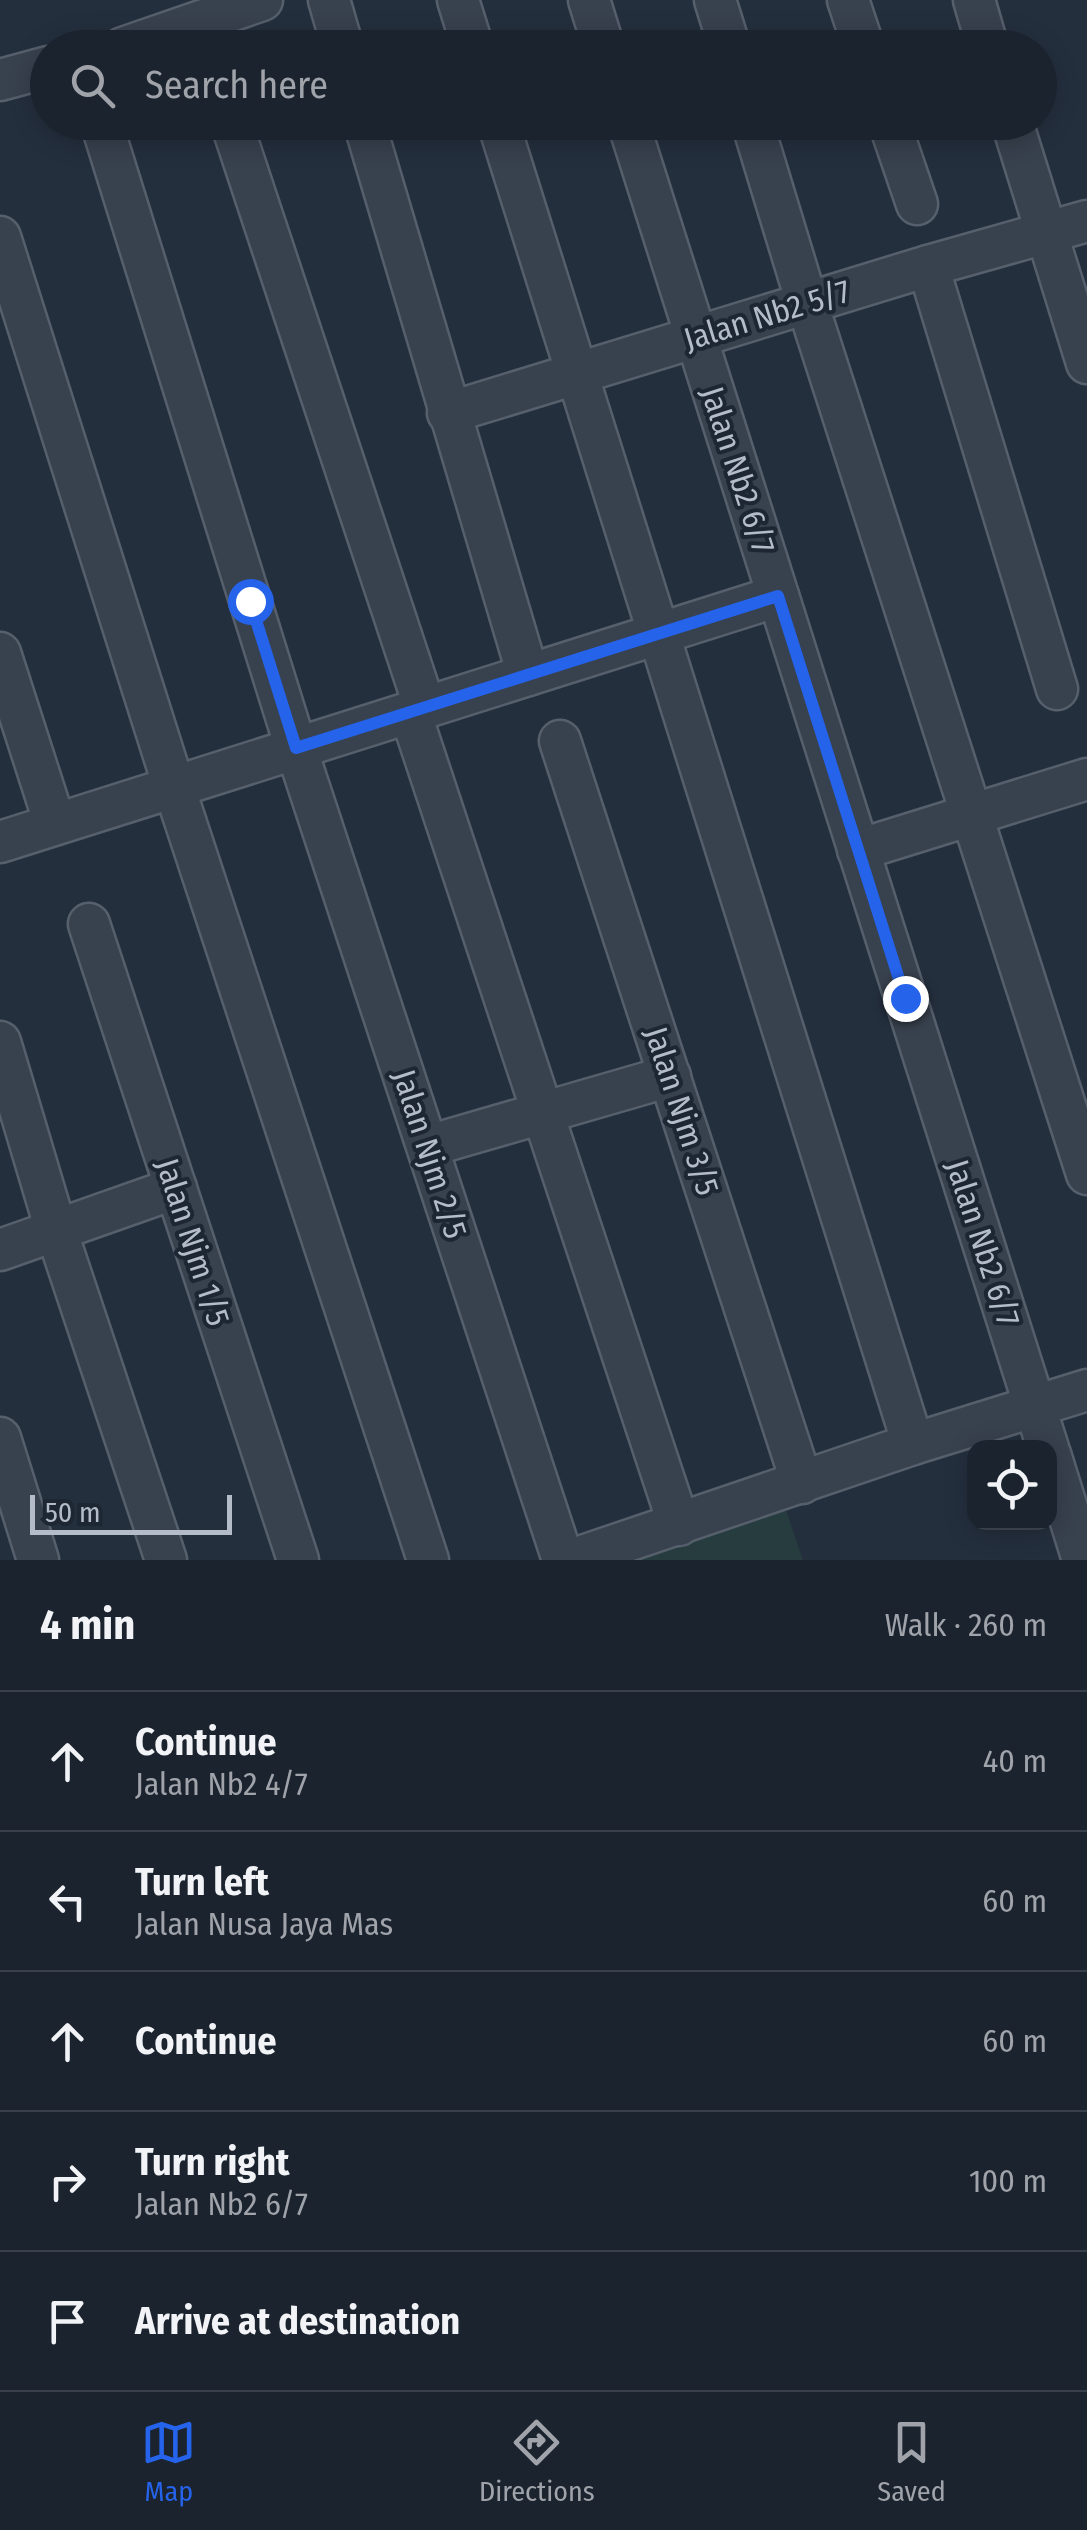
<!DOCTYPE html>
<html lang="en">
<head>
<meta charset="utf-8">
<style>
  body { margin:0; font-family:"Fira Sans Condensed",sans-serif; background:#242b36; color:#f1f3f6 }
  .controls { position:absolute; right:30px; bottom:30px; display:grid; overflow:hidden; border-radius:20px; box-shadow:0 5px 25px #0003 }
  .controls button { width:90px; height:90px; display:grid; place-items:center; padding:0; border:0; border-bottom:2px solid #39404a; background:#1b232e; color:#f1f3f6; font:50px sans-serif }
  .scale { position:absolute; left:30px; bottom:25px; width:202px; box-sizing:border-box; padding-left:10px; border:5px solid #b4bcc9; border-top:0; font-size:28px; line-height:35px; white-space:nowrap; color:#b4bcc9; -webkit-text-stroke:8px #1d2633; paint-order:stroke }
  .stop { position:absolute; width:30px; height:30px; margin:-22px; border:8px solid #2563eb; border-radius:50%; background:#fff }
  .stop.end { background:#2563eb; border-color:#fff; box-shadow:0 2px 10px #0008 }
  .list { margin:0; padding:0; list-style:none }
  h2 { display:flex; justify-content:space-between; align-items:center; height:130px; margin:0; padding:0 40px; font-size:42px }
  h2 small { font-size:32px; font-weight:400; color:#a0a4aa }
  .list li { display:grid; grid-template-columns:65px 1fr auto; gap:30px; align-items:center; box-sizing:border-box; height:140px; padding:0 40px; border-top:2px solid #39404a }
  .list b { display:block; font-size:38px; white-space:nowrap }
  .list p { margin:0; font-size:32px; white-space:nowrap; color:#a0a4aa }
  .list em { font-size:32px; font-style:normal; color:#a0a4aa }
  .icon { flex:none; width:55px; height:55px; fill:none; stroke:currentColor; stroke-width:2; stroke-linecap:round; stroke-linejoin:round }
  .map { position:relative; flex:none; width:1087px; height:1560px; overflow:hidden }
  .search { position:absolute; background:#1b232e; box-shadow:0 5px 25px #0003; left:30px; right:30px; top:30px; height:110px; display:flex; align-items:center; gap:25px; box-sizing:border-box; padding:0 35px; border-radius:55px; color:#a0a4aa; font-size:38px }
  .sheet { height:830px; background:#1b232e }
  nav { display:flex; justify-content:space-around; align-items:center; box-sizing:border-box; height:140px; border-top:2px solid #39404a; background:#1b232e; font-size:28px; color:#a0a4aa }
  nav a { display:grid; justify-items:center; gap:5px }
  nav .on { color:#2563eb }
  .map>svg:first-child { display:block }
</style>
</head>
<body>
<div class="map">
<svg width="1087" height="1560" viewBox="0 0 1087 1560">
  <rect width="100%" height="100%" fill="#242f3e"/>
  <path fill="#263c3f" d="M778,1486L803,1560H564Z"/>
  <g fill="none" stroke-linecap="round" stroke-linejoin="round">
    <g stroke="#565f6c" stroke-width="45">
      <g id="minor">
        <path d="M329,0L343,48"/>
        <path d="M458,0L473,48"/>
        <path d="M589,0L604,48"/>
        <path d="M715,0L730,48"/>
        <path d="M848,0L864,48"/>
        <path d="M974,0L988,48"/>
        <path d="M123,48L262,0"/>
        <path d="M0,80L48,67"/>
        <path d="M101,122L296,748L563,1560"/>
        <path d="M231,122L425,708"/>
        <path d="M364,122L528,675"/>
        <path d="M498,122L913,1444"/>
        <path d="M628,122L1048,1448"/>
        <path d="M752,122L807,303L1087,1174"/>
        <path d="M889,122L917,204"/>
        <path d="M1012,122L1087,363"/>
        <path d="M0,237L174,787L428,1560"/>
        <path d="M928,266L1057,689"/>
        <path d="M448,413L928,266L1087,221"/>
        <path d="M0,653L55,824"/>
        <path d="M410,712L679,1525"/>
        <path d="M560,741L802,1483"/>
        <path d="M0,842L778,596"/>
        <path d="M858,850L1087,779"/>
        <path d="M89,924L298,1560"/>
        <path d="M0,1042L56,1230L166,1560"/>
        <path d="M428,1146L670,1076"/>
        <path d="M0,1250L176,1188"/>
        <path d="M0,1438L38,1560"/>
        <path d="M1050,1454L1083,1560"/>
        <path d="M571,1560L913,1444L1087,1390"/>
      </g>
    </g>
    <use href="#minor" stroke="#38414e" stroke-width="40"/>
  </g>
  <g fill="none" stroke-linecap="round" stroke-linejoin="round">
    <path stroke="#2563eb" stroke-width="12" d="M250,601L296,748L778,596L905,998"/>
  </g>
  <g text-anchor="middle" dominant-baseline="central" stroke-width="8" stroke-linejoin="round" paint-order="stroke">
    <g font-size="32" fill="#b4bcc9" stroke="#1d2633">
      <text transform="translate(767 315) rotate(-17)">Jalan Nb2 5/7</text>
      <text transform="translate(738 470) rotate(72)">Jalan Nb2 6/7</text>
      <text transform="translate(682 1111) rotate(72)">Jalan Njm 3/5</text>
      <text transform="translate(430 1154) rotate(72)">Jalan Njm 2/5</text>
      <text transform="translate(193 1242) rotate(72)">Jalan Njm 1/5</text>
      <text transform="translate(983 1243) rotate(72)">Jalan Nb2 6/7</text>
    </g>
  </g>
</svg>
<div class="controls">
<button><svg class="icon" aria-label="locate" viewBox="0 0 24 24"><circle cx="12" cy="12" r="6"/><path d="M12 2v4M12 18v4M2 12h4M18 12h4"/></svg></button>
</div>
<div class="scale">50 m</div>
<div class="stop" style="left:250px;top:601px"></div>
<div class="stop end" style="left:905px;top:998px"></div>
<div class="search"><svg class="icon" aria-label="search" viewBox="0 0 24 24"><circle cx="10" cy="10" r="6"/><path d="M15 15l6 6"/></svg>Search here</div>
</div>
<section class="sheet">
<h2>4 min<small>Walk · 260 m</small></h2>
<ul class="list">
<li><svg class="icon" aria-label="ahead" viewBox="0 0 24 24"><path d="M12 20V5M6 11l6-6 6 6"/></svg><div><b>Continue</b><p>Jalan Nb2 4/7</p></div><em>40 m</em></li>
<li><svg class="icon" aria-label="left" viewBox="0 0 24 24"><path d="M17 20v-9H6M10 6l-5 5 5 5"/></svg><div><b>Turn left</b><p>Jalan Nusa Jaya Mas</p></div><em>60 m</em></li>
<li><svg class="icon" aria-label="ahead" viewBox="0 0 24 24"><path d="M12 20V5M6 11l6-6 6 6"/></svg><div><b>Continue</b></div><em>60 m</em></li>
<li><svg class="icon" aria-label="right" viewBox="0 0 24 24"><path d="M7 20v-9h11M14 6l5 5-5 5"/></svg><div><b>Turn right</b><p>Jalan Nb2 6/7</p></div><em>100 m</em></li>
<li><svg class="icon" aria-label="arrive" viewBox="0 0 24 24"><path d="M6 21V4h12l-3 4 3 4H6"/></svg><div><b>Arrive at destination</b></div></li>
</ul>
</section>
<nav>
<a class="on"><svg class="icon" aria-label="map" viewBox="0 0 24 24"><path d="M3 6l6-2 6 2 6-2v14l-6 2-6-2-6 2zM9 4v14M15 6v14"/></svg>Map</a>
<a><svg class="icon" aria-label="directions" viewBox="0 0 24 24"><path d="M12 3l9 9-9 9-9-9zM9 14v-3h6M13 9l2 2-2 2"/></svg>Directions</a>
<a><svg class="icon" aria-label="saved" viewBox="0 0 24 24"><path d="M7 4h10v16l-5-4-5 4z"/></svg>Saved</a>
</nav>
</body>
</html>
